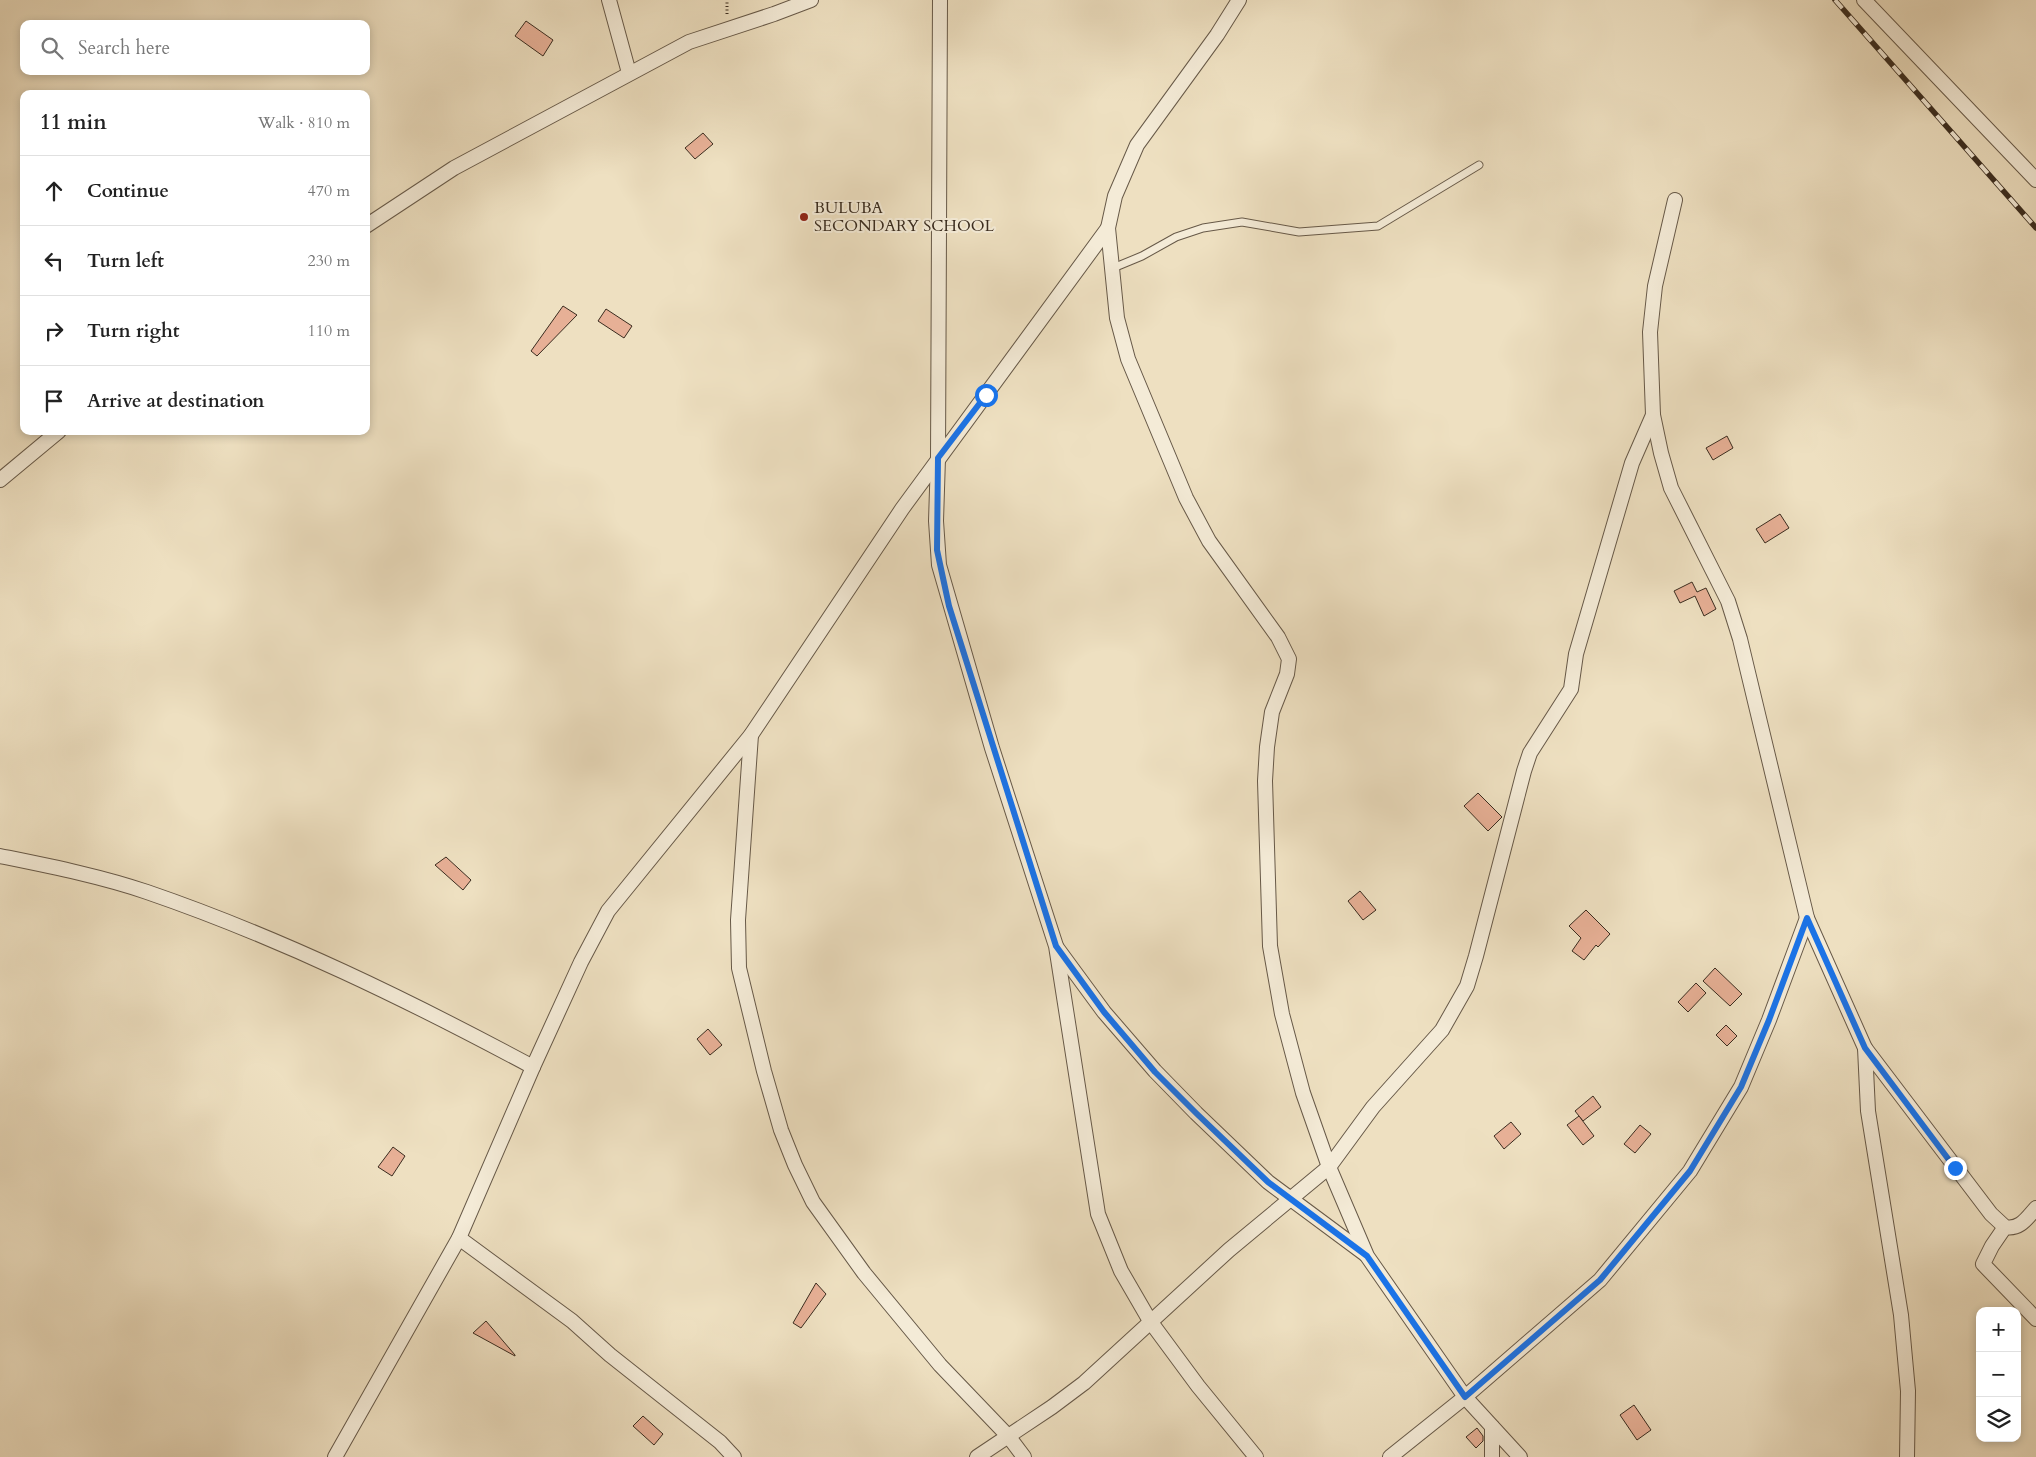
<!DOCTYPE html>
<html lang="en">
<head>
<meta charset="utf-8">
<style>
  body { margin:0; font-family:Cardo,serif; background:#f6f6f6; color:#222 }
  .controls { position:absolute; right:15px; bottom:15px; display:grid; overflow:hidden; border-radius:10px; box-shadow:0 2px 8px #0003 }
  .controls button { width:45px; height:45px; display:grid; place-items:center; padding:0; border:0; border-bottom:1px solid #e0e0e0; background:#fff; color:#222; font:25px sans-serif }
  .stop { position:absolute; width:15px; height:15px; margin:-11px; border:4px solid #1a73e8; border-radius:50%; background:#fff }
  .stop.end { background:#1a73e8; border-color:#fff; box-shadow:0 1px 5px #0008 }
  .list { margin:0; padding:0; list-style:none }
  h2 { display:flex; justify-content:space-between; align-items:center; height:65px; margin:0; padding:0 20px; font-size:21px }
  h2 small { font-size:16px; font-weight:400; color:#767676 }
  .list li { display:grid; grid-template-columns:32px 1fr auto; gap:15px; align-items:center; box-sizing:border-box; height:70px; padding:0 20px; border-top:1px solid #e0e0e0 }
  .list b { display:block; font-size:19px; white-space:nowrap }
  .list em { font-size:16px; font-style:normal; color:#767676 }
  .icon { flex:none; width:28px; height:28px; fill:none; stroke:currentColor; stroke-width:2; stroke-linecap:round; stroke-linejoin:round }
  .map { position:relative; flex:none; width:2036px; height:1457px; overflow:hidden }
  .search { position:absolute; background:#fff; box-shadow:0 2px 8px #0003; left:20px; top:20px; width:350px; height:55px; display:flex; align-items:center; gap:12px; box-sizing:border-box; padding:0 18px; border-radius:10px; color:#767676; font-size:19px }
  .panel { position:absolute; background:#fff; box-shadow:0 2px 8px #0003; left:20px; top:90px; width:350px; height:345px; border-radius:10px }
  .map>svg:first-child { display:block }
</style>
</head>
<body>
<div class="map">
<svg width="2036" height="1457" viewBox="0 0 2036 1457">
  <rect width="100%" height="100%" fill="#eee0c1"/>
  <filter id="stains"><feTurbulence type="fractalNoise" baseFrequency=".004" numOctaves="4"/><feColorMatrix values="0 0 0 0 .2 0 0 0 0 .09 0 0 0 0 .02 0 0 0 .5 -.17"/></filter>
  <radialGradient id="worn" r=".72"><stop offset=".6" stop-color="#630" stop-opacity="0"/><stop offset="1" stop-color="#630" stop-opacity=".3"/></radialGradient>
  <g fill="#e7b096" stroke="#3a2c1f">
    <path d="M526,21L553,40L543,56L515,36Z"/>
    <path d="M703,133L713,144L695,159L685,148Z"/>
    <path d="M563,306L577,315L537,356L531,351Z"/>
    <path d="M606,309L632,326L624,338L598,321Z"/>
    <path d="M1727,436L1733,448L1713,460L1706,448Z"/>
    <path d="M1780,514L1789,528L1765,543L1756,529Z"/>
    <path d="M1692,582L1697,592L1706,588L1716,609L1704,616L1695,596L1680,603L1674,591Z"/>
    <path d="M1478,793L1502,817L1488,831L1464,806Z"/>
    <path d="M446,857L471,880L463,890L435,865Z"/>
    <path d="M1360,891L1376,910L1363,920L1348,901Z"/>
    <path d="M1586,910L1610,934L1598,947L1596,945L1584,960L1572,951L1581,938L1569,926Z"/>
    <path d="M1715,968L1742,994L1730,1006L1703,981Z"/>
    <path d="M1696,983L1706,993L1688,1012L1678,1002Z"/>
    <path d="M1726,1025L1737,1036L1727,1046L1716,1035Z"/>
    <path d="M708,1029L722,1045L710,1055L697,1039Z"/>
    <path d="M1593,1096L1601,1107L1583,1121L1575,1111Z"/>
    <path d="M1579,1116L1594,1136L1583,1145L1567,1125Z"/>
    <path d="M1511,1122L1521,1134L1504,1149L1494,1136Z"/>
    <path d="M1640,1125L1651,1134L1635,1153L1624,1144Z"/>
    <path d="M393,1147L405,1156L392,1176L378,1167Z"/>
    <path d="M816,1283L826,1294L801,1328L793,1323Z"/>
    <path d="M486,1321L515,1355V1356L473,1333Z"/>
    <path d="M1634,1405L1651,1430L1637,1440L1620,1415Z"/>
    <path d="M643,1416L663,1434L654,1445L633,1426Z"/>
    <path d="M1477,1428L1483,1436V1441L1476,1448L1466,1437Z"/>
  </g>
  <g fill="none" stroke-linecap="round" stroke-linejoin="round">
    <g stroke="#675948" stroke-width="9">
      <path id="service" d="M1113,268L1142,256L1176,237L1203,228L1242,222L1299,232L1378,226L1479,165"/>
    </g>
    <g stroke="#675948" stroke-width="16">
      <g id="minor">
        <path d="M609,0L629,73"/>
        <path d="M940,0L938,458L936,521L939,565L992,748L1056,946L1098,1214L1121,1271L1150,1321L1198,1386L1256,1457"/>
        <path d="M1239,0L1217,35L1137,145L1115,196L1108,228L1117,318L1128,359L1186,498L1209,541L1278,637L1289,659L1287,674L1272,712L1267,747L1265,781L1270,946L1282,1014L1303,1093L1329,1167L1367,1256L1465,1397L1520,1457"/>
        <path d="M1864,0L2036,180"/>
        <path d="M1675,200L1655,286L1650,332L1653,415L1661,453L1671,488L1728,601L1740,639L1807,918L1865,1048L1991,1214L2005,1227C2020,1230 2027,1218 2036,1208"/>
        <path d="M366,226L454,168L689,42L774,14L811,0"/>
        <path d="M0,480L59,431"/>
        <path d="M751,735L738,920L739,968L764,1071L781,1130L795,1165L813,1202L864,1273L940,1365L1009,1437L1024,1457"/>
        <path d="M0,856C49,866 100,876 147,892C281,938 408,1000 533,1067"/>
        <path d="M1057,948L1104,1012L1155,1071L1196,1113L1268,1182L1365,1254"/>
        <path d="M1865,1048L1868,1111L1901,1315L1908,1391L1907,1457"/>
        <path d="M2005,1227L1992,1246L1983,1264L2036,1319"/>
        <path d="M459,1238L572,1321L610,1355L720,1442L734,1457"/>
        <path d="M1492,1427V1457"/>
        <path d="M335,1457L459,1238L533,1067L581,962L608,911L751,735L902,509L1108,228"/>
        <path d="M977,1457L1052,1407L1084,1383L1229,1250L1329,1167L1373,1107L1442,1030L1467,986L1476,956L1524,771L1530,753L1571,689L1576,654L1632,463L1653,415"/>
        <path d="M1390,1457L1465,1397L1600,1280L1690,1171L1741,1087L1769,1020L1807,918"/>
      </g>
    </g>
    <path stroke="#3a2c1f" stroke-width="3" stroke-dasharray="1 2.5" stroke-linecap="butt" d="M727,14V0"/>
    <use href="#service" stroke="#f4ebd7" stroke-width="7"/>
    <use href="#minor" stroke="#f4ebd7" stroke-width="14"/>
    <g stroke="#3a2c1f" stroke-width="5.5">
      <path id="rail" d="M1835,0L2036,228"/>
    </g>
    <use href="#rail" stroke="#f4ebd7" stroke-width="4" stroke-dasharray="11" stroke-linecap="butt"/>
  </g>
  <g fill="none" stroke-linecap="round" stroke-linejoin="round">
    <path stroke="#1a73e8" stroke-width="6" d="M986,395L938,458L937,550L949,606L1056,946L1104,1012L1155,1072L1196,1113L1268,1182L1367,1256L1465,1397L1600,1280L1690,1171L1741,1087L1769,1020L1807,918L1865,1048L1955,1168"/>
  </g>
  <circle fill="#8f2418" stroke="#f4ebd7" stroke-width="2" cx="804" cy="217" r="5"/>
  <g text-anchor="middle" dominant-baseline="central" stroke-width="4" stroke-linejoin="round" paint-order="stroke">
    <g font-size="16" fill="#3a2c1f" stroke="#f4ebd7" text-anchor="start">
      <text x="814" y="208">BULUBA<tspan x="814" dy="18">SECONDARY SCHOOL</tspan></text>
    </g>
  </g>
  <rect width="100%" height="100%" filter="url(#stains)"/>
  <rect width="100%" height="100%" fill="url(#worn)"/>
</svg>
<div class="controls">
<button>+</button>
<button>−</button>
<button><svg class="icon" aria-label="layers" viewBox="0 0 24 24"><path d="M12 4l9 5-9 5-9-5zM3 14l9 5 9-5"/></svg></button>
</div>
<div class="stop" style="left:986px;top:395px"></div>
<div class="stop end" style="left:1955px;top:1168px"></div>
<div class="search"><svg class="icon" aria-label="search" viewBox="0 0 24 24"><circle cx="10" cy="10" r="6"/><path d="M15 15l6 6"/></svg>Search here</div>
<section class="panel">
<h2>11 min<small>Walk · 810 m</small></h2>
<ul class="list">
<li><svg class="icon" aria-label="ahead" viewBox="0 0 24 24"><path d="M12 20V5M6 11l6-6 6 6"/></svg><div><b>Continue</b></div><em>470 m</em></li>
<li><svg class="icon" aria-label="left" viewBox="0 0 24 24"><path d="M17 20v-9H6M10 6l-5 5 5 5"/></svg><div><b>Turn left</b></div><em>230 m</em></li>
<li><svg class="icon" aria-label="right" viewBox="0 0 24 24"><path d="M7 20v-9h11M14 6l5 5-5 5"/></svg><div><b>Turn right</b></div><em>110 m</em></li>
<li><svg class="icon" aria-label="arrive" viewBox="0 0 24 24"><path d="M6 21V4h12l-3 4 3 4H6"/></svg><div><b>Arrive at destination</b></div></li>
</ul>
</section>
</div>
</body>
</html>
